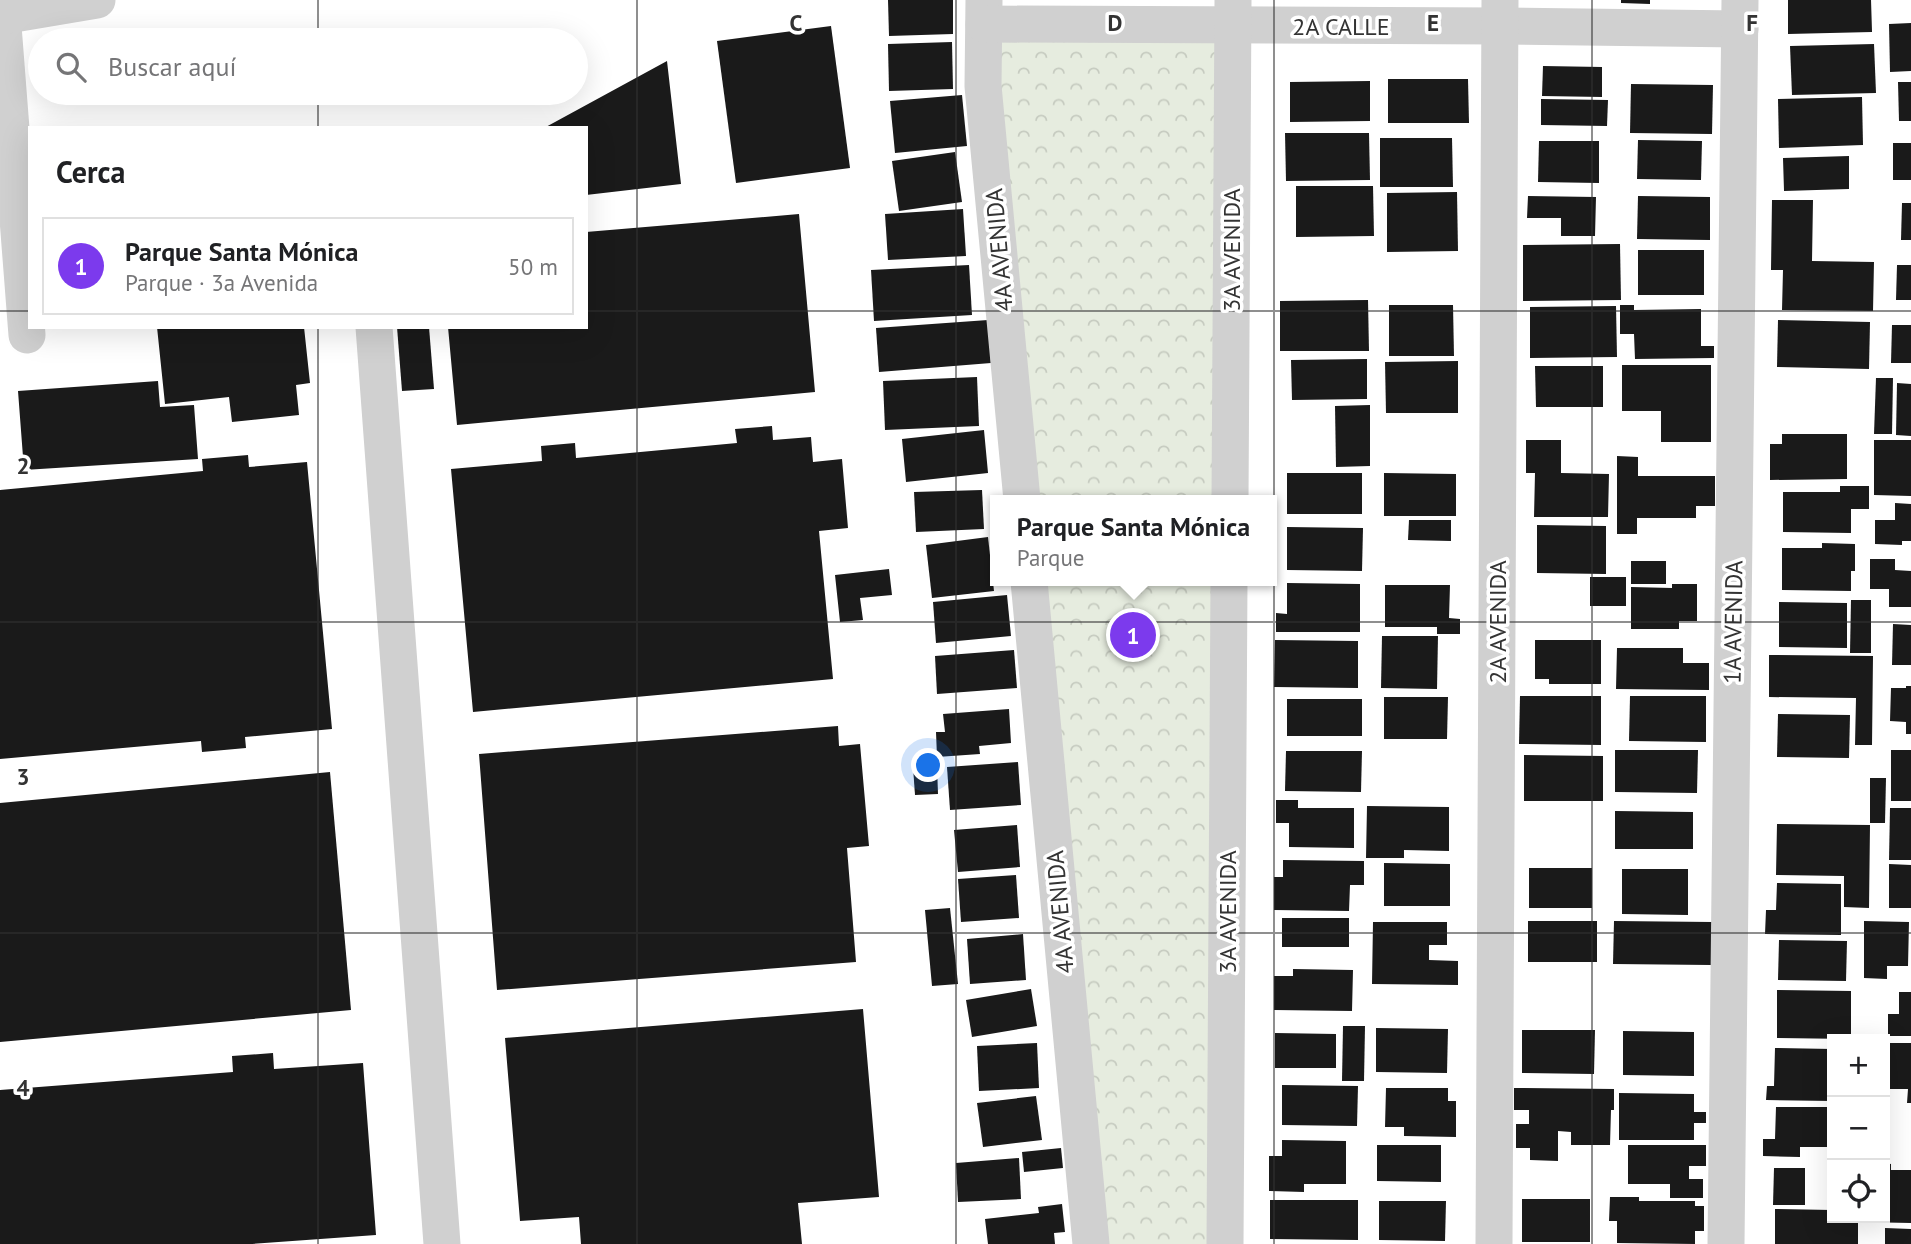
<!DOCTYPE html>
<html lang="es">
<head>
<meta charset="utf-8">
<style>
  body { margin:0; font-family:"PT Sans",sans-serif; background:#f6f6f6; color:#202124 }
  .controls { position:absolute; right:21px; bottom:21px; display:grid; overflow:hidden; border-radius:0px; box-shadow:0 7px 28px #0002 }
  .controls button { width:63px; height:63px; display:grid; place-items:center; padding:0; border:0; border-bottom:2px solid #e0e0e0; background:#fff; color:#202124; font:35px sans-serif }
  .you { position:absolute; left:929px; top:766px; width:24px; height:24px; margin:-18px; border:5px solid #fff; border-radius:50%; background:#1a73e8; box-shadow:0 0 0 10px #1a73e833 }
  .badge { display:grid; place-items:center; width:46px; height:46px; border-radius:50%; background:#7c3aed; color:#fff; font-size:23px; font-weight:700 }
  .pin { position:absolute; translate:-50% -50%; border:4px solid #fff; box-shadow:0 2px 7px #0006 }
  .popup { position:absolute; left:990px; top:495px; width:287px; height:91px; box-sizing:border-box; display:grid; place-content:center; border-radius:0px; background:#fff; filter:drop-shadow(0 2px 5px #0005); font-size:23px; white-space:nowrap; color:#757577 }
  .popup b { font-size:26px; color:#202124 }
  .popup::after { content:''; position:absolute; left:50%; top:100%; margin-left:-14px; border:14px solid transparent; border-top-color:#fff }
  .list { margin:0; padding:0; list-style:none }
  h2 { display:flex; justify-content:space-between; align-items:center; height:91px; margin:0; padding:0 28px; font-size:30px }
  h2 small { font-size:23px; font-weight:400; color:#757577 }
  .list li { display:grid; grid-template-columns:46px 1fr auto; gap:21px; align-items:center; box-sizing:border-box; height:98px; margin:0 14px 14px; padding:0 14px; border:2px solid #e0e0e0; border-radius:0px }
  .list b { display:block; font-size:26px; white-space:nowrap }
  .list p { margin:0; font-size:23px; white-space:nowrap; color:#757577 }
  .list em { font-size:23px; font-style:normal; color:#757577 }
  .icon { flex:none; width:38px; height:38px; fill:none; stroke:currentColor; stroke-width:2; stroke-linecap:round; stroke-linejoin:round }
  .map { position:relative; flex:none; width:1911px; height:1244px; overflow:hidden }
  .search { position:absolute; background:#fff; box-shadow:0 7px 28px #0002; left:28px; top:28px; width:560px; height:77px; display:flex; align-items:center; gap:18px; box-sizing:border-box; padding:0 24px; border-radius:38px; color:#757577; font-size:26px }
  .panel { position:absolute; background:#fff; box-shadow:0 7px 28px #0002; left:28px; top:126px; width:560px; height:203px; border-radius:0px }
  .map>svg:first-child { display:block }
</style>
</head>
<body>
<div class="map">
<svg width="1911" height="1244" viewBox="0 0 1911 1244">
  <defs>
    <pattern id="forest-crowns" width="20" height="18" patternUnits="userSpaceOnUse" patternTransform="scale(1.75)"><rect width="20" height="18" fill="#e6ecdf"/><path d="M2 6a3 3 0 1 1 6 0M12 15a3 3 0 1 1 6 0" fill="none" stroke="#c6cbc0"/></pattern>
  </defs>
  <rect width="100%" height="100%" fill="#fff"/>
  <g fill="url(#forest-crowns)">
    <path d="M984,24L1232,26L1230,500H1026Z"/>
    <path d="M1033,581H1229L1225,1244H1092Z"/>
  </g>
  <g fill="#1a1a1a">
    <path d="M888,0H953V34L889,36Z"/>
    <path d="M1621,0H1650V4L1621,3Z"/>
    <path d="M1788,0H1871L1872,32L1788,34Z"/>
    <path d="M1911,23V71L1890,72L1889,24Z"/>
    <path d="M831,26L850,168L736,183L717,41Z"/>
    <path d="M125,31L126,40H48V38Z"/>
    <path d="M952,42L953,89L889,91L888,44Z"/>
    <path d="M1874,44L1876,93L1792,95L1790,46Z"/>
    <path d="M667,61L681,184L586,195V128H544Z"/>
    <path d="M1543,66L1602,67V97L1542,96Z"/>
    <path d="M1388,79H1468L1469,123H1388Z"/>
    <path d="M1370,81V121L1290,122V82Z"/>
    <path d="M1898,82H1911V121H1899Z"/>
    <path d="M1631,84L1713,85L1712,134L1630,133Z"/>
    <path d="M962,95L967,146L895,153L890,101Z"/>
    <path d="M1862,97L1863,145L1779,148L1778,99Z"/>
    <path d="M1541,99L1608,100L1607,126L1541,125Z"/>
    <path d="M1285,133H1369L1370,180L1286,181Z"/>
    <path d="M1380,138H1452L1453,187H1380Z"/>
    <path d="M1638,140L1702,141L1701,180L1637,179Z"/>
    <path d="M1539,141H1599V183L1538,182Z"/>
    <rect x="1893" y="143" width="18" height="37"/>
    <path d="M955,152L962,202L899,211L892,161Z"/>
    <path d="M1849,156V189L1784,191L1783,158Z"/>
    <path d="M1296,186H1373L1374,236L1296,237Z"/>
    <path d="M1457,192L1458,251L1387,252V193Z"/>
    <path d="M1528,196L1596,197L1595,236H1561V218H1527Z"/>
    <path d="M1638,196L1710,197V240L1637,239Z"/>
    <path d="M1772,200H1813L1812,261L1874,262L1873,311L1782,310L1783,270H1771Z"/>
    <path d="M1902,203H1911V240H1901Z"/>
    <path d="M963,209L966,256L888,260L885,214Z"/>
    <path d="M799,214L815,392L457,425L448,327H586V232Z"/>
    <path d="M1620,244L1621,300L1523,301V245Z"/>
    <rect x="1638" y="250" width="66" height="45"/>
    <path d="M969,265L972,315L874,321L871,270Z"/>
    <path d="M1897,265H1911V300H1896Z"/>
    <path d="M1368,300L1369,351H1280V301Z"/>
    <path d="M1389,305H1453L1454,356H1389Z"/>
    <path d="M1620,305H1634V310L1701,309V346H1714V358L1635,359L1634,334H1620Z"/>
    <path d="M1616,306L1617,357L1530,358V307Z"/>
    <path d="M988,320L991,363L879,372L876,328Z"/>
    <path d="M1778,320L1870,322L1869,369L1777,367Z"/>
    <path d="M1892,325H1911V363H1891Z"/>
    <path d="M157,327H304L310,383L296,385L299,415L232,422L229,397L165,404Z"/>
    <path d="M397,327H429L434,389L402,391Z"/>
    <path d="M1367,359V399L1292,400L1291,360Z"/>
    <path d="M1458,361V413H1386L1385,362Z"/>
    <path d="M1622,365H1711V442H1661V411H1622Z"/>
    <path d="M1535,366H1603V407H1536Z"/>
    <path d="M977,377L979,426L885,430L883,381Z"/>
    <path d="M1876,378H1893L1892,434H1874Z"/>
    <path d="M158,381L160,407L194,405L198,459L24,470L18,391Z"/>
    <path d="M1897,383L1911,384V436L1896,435Z"/>
    <path d="M1370,405V466L1336,467L1335,406Z"/>
    <path d="M772,426L773,440L811,437L813,462L842,459L848,528L819,531L833,679L473,712L451,469L542,461L541,446L575,443L576,458L737,443L735,429Z"/>
    <path d="M984,430L988,473L906,482L902,439Z"/>
    <path d="M1782,434H1847V479L1770,480V444H1782Z"/>
    <path d="M1526,440H1561V473L1609,474L1608,517H1534L1535,473H1526Z"/>
    <path d="M1874,440H1911V496L1874,495Z"/>
    <path d="M248,455L249,467L307,462L332,729L245,737L246,748L202,752L201,741L0,759V490L203,471L202,459Z"/>
    <path d="M1617,456L1638,457V476H1715V506H1696V518H1637V534H1617Z"/>
    <rect x="1287" y="473" width="75" height="41"/>
    <path d="M1384,473L1456,474V516H1384Z"/>
    <path d="M1840,486H1869V509H1851V533L1783,532V492H1840Z"/>
    <path d="M982,490L984,529L916,532L914,492Z"/>
    <path d="M1895,503L1911,504V541H1902V545L1875,544V520H1895Z"/>
    <path d="M1409,520H1451V541L1408,540Z"/>
    <path d="M1537,525L1606,526V574L1537,573Z"/>
    <path d="M1287,527L1363,528L1362,571L1287,570Z"/>
    <path d="M988,537L994,591L932,598L926,545Z"/>
    <path d="M1822,543L1855,544V571H1851V591L1782,590V548H1822Z"/>
    <path d="M1870,559H1895V570L1911,571V607H1889V589H1870Z"/>
    <rect x="1631" y="561" width="35" height="23"/>
    <path d="M889,569L892,595L860,598L863,620L840,622L835,575Z"/>
    <rect x="1590" y="577" width="36" height="29"/>
    <path d="M1287,583L1360,584V632H1276V613L1287,614Z"/>
    <path d="M1672,584H1697V621H1679V629H1631V587L1672,588Z"/>
    <path d="M1385,585H1450L1449,618L1460,619V634H1437V627H1385Z"/>
    <path d="M1007,595L1011,636L936,643L933,602Z"/>
    <path d="M1851,600H1871V653H1850Z"/>
    <path d="M1779,602L1847,603V648L1779,647Z"/>
    <path d="M1893,624L1911,625V665H1892Z"/>
    <path d="M1382,636H1438L1437,689L1381,688Z"/>
    <path d="M1275,640L1358,641V688L1274,687Z"/>
    <path d="M1535,640H1601V684H1549V679H1535Z"/>
    <path d="M1617,648H1683V663H1709V690L1616,689Z"/>
    <path d="M1014,650L1017,688L937,694L935,656Z"/>
    <path d="M1769,655L1873,656L1872,745H1855L1856,698L1769,697Z"/>
    <path d="M1906,686H1911V734H1906V722L1890,721L1891,688H1906Z"/>
    <path d="M1520,696H1601V745L1519,744Z"/>
    <path d="M1630,696H1706V742L1629,741Z"/>
    <path d="M1384,697H1448L1447,739H1384Z"/>
    <rect x="1287" y="699" width="75" height="37"/>
    <path d="M1009,709L1011,743L979,746L980,754L937,757L936,732H945L943,714Z"/>
    <path d="M1778,714L1850,715L1849,758L1777,757Z"/>
    <path d="M838,726L839,746L860,744L869,846L847,848L856,962L497,990L479,754Z"/>
    <path d="M1615,750H1698L1697,793L1615,792Z"/>
    <rect x="1891" y="750" width="20" height="51"/>
    <path d="M1286,751H1362L1361,792L1285,791Z"/>
    <path d="M1524,755L1603,756V801H1524Z"/>
    <path d="M1018,762L1021,805L950,810L947,767Z"/>
    <path d="M937,766L938,794L915,795L913,767Z"/>
    <path d="M330,772L351,1010L0,1042V803Z"/>
    <path d="M1870,778H1886L1885,823H1870Z"/>
    <path d="M1276,800H1298V808H1354V848L1289,847V823H1276Z"/>
    <path d="M1367,806L1449,807V851L1404,850V858H1366Z"/>
    <path d="M1890,808H1911V860H1889Z"/>
    <path d="M1615,811L1693,812V849H1615Z"/>
    <path d="M1777,824L1870,825L1869,908L1844,907V876L1776,875Z"/>
    <path d="M1017,825L1020,867L958,872L954,830Z"/>
    <path d="M1283,860L1364,861V885H1350L1349,911L1274,910V877H1283Z"/>
    <path d="M1384,863L1450,864V906H1384Z"/>
    <path d="M1889,864L1911,865V908H1889Z"/>
    <rect x="1529" y="868" width="63" height="40"/>
    <path d="M1622,869H1688V915L1622,914Z"/>
    <path d="M1016,875L1019,918L961,922L958,879Z"/>
    <path d="M1777,883L1841,884V935L1765,934L1766,910H1776Z"/>
    <path d="M950,908L958,984L932,986L925,910Z"/>
    <rect x="1282" y="918" width="67" height="29"/>
    <rect x="1528" y="921" width="69" height="41"/>
    <path d="M1614,921L1712,922L1711,965L1613,964Z"/>
    <path d="M1864,921L1909,922L1908,966H1887V979L1864,978Z"/>
    <path d="M1373,922H1447V945H1429V960L1458,961V985L1372,984Z"/>
    <path d="M1023,934L1026,980L970,984L967,939Z"/>
    <path d="M1779,940L1847,941L1846,981L1778,980Z"/>
    <path d="M1293,969L1353,970L1352,1011L1274,1010V976H1293Z"/>
    <path d="M1031,989L1037,1026L972,1037L966,1000Z"/>
    <path d="M1777,990L1851,991V1039L1777,1038Z"/>
    <path d="M1899,992H1911V1036H1888V1014H1899Z"/>
    <path d="M863,1009L879,1197L798,1203L802,1244H581L579,1217L520,1221L505,1038Z"/>
    <path d="M1343,1026H1365L1364,1081H1342Z"/>
    <path d="M1376,1028L1448,1029L1447,1073L1376,1072Z"/>
    <path d="M1522,1030H1595L1594,1074L1522,1073Z"/>
    <path d="M1623,1031L1694,1032V1076L1623,1075Z"/>
    <path d="M1275,1033L1336,1034V1068H1275Z"/>
    <path d="M1037,1043L1039,1088L979,1091L977,1046Z"/>
    <path d="M1885,1043H1911V1103H1907L1908,1089H1885Z"/>
    <path d="M1775,1048L1832,1049V1101L1766,1100L1767,1086H1774Z"/>
    <path d="M273,1053L274,1069L363,1063L376,1235L252,1244H0V1090L233,1072L232,1056Z"/>
    <path d="M1282,1085L1358,1086L1357,1126L1282,1125Z"/>
    <path d="M1386,1088H1448V1101H1456V1137L1404,1136V1127H1385Z"/>
    <path d="M1514,1088L1614,1089V1110H1611L1610,1145H1571V1132L1558,1131V1161L1530,1160V1148H1516V1124H1529V1110H1514Z"/>
    <path d="M1619,1093L1694,1094V1112H1706V1123H1694V1140H1619Z"/>
    <path d="M1036,1096L1042,1140L983,1147L977,1103Z"/>
    <path d="M1776,1107H1832V1147H1800V1157L1763,1156V1139H1775Z"/>
    <path d="M1282,1140L1346,1141V1184H1304V1192L1269,1191V1156H1282Z"/>
    <path d="M1377,1145H1441V1182L1377,1181Z"/>
    <path d="M1628,1145H1706V1166H1689V1179H1703V1198H1670V1184H1628Z"/>
    <path d="M1061,1148L1063,1168L1024,1172L1022,1152Z"/>
    <path d="M1019,1158L1021,1199L958,1202L956,1163Z"/>
    <path d="M1885,1163L1891,1164V1170H1911V1223L1861,1222V1218H1885Z"/>
    <path d="M1774,1168H1805V1205H1773Z"/>
    <path d="M1610,1197H1639V1201H1695V1206H1704V1231H1695V1244L1617,1243V1221H1609Z"/>
    <rect x="1522" y="1199" width="68" height="43"/>
    <path d="M1270,1200H1358V1240L1270,1239Z"/>
    <path d="M1379,1201H1446L1445,1241L1379,1240Z"/>
    <path d="M1062,1204L1065,1232L1054,1233L1055,1244H988L985,1219L1039,1213L1038,1207Z"/>
    <path d="M1775,1209L1832,1210V1218H1858V1244H1775Z"/>
    <path d="M1885,1228L1911,1229V1244H1885Z"/>
  </g>
  <g fill="none" stroke-linecap="round" stroke-linejoin="round">
    <g stroke="#d0d0d0" stroke-width="37">
      <path d="M1,0L27,335"/>
      <path d="M984,0L983,86L1022,500"/>
      <path d="M2,16L97,0"/>
      <path d="M984,24L1500,26L1740,29"/>
      <path d="M374,327L442,1244"/>
      <path d="M1230,500L1233,1"/>
      <path d="M1029,581L1091,1244"/>
      <path d="M1225,1244L1229,581"/>
      <path d="M1494,1244L1500,0"/>
      <path d="M1726,1244L1740,0"/>
    </g>
  </g>
  <path fill="none" stroke="#333" stroke-width="2" stroke-opacity="0.55" d="M318,0V40M637,0V1244M956,0V1244M1274,0V1244M1592,0V1244M318,93V128M0,311H30M586,311H1911M318,327V1244M0,622H1911M0,933H1911"/>
  <g text-anchor="middle" dominant-baseline="central" stroke-width="7" stroke-linejoin="round" paint-order="stroke">
    <g font-size="24" fill="#333" stroke="#fff">
      <text x="1341" y="26">2A CALLE</text>
      <text transform="translate(999 250) rotate(-95)">4A AVENIDA</text>
      <text transform="translate(1231 250) rotate(-90)">3A AVENIDA</text>
      <text transform="translate(1497 622) rotate(-90)">2A AVENIDA</text>
      <text transform="translate(1733 622) rotate(-89)">1A AVENIDA</text>
      <text transform="translate(1060 912) rotate(-95)">4A AVENIDA</text>
      <text transform="translate(1227 912) rotate(-90)">3A AVENIDA</text>
    </g>
  </g>
  <g font-size="23" text-anchor="middle" font-weight="bold" fill="#333" stroke="#fff" stroke-width="7" stroke-linejoin="round" paint-order="stroke">
    <text x="796" y="31">C</text>
    <text x="1115" y="31">D</text>
    <text x="1433" y="31">E</text>
    <text x="1752" y="31">F</text>
    <text x="23" y="474">2</text>
    <text x="23" y="785">3</text>
    <text x="23" y="1096">4</text>
  </g>
</svg>
<div class="controls">
<button>+</button>
<button>−</button>
<button><svg class="icon" aria-label="locate" viewBox="0 0 24 24"><circle cx="12" cy="12" r="6"/><path d="M12 2v4M12 18v4M2 12h4M18 12h4"/></svg></button>
</div>
<div class="you"></div>
<div class="pin badge" style="left:1133px;top:635px">1</div>
<div class="popup"><b>Parque Santa Mónica</b>Parque</div>
<div class="search"><svg class="icon" aria-label="search" viewBox="0 0 24 24"><circle cx="10" cy="10" r="6"/><path d="M15 15l6 6"/></svg>Buscar aquí</div>
<section class="panel">
<h2>Cerca<small></small></h2>
<ul class="list">
<li><span class="badge">1</span><div><b>Parque Santa Mónica</b><p>Parque · 3a Avenida</p></div><em>50 m</em></li>
</ul>
</section>
</div>
</body>
</html>
